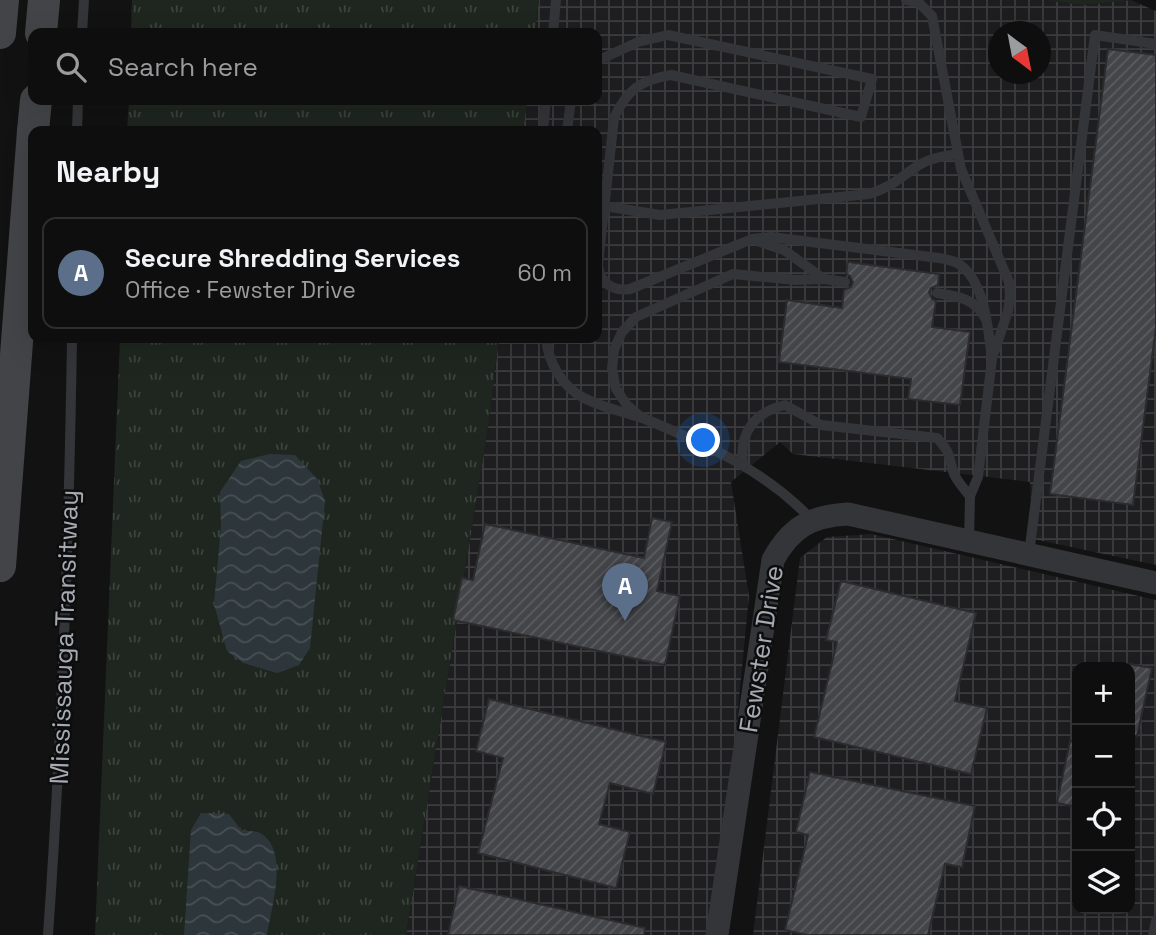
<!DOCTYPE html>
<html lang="en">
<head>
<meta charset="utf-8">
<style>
  body { margin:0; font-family:"Space Grotesk",sans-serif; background:#1c1c1c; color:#f1f3f6 }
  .controls { position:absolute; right:21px; bottom:21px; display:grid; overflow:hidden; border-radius:14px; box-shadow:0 7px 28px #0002 }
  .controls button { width:63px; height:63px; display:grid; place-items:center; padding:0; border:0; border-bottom:2px solid #2e2e2e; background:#0e0e0e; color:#f1f3f6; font:35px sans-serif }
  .compass { position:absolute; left:988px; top:21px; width:63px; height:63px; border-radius:50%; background:#0e0e0e; box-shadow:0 7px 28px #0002; rotate:148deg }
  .you { position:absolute; left:704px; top:441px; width:24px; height:24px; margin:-18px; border:5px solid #fff; border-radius:50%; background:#1a73e8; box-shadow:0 0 0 10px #1a73e833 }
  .badge { display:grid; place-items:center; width:46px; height:46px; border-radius:50%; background:#e29b3b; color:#fff; font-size:23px; font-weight:700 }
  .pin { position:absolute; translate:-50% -58px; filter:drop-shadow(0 2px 4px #0008) }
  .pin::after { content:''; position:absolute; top:37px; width:24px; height:21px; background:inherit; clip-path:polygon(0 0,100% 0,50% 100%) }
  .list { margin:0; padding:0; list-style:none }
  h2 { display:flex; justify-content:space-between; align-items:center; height:91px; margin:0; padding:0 28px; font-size:30px }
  h2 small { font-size:23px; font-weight:400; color:#9b9c9e }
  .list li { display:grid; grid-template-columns:46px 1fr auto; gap:21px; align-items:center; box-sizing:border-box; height:112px; margin:0 14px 14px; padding:0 14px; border:2px solid #2e2e2e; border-radius:14px }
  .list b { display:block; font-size:26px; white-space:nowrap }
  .list p { margin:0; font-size:23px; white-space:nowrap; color:#9b9c9e }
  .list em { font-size:23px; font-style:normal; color:#9b9c9e }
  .icon { flex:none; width:38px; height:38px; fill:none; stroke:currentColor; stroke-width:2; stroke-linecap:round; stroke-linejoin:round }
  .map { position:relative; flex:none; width:1156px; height:935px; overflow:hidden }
  .search { position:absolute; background:#0e0e0e; box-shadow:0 7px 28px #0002; left:28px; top:28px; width:574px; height:77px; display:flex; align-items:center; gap:18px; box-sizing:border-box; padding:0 24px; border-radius:14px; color:#9b9c9e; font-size:26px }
  .panel { position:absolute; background:#0e0e0e; box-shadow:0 7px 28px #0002; left:28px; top:126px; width:574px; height:217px; border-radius:14px }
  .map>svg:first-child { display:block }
</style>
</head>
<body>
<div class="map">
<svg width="1156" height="935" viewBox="0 0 1156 935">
  <defs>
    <pattern id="industrial-grid" width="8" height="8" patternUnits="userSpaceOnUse" patternTransform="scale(1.75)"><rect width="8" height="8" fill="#1e1e20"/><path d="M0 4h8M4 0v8" fill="none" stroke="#3c3c3e"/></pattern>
    <pattern id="grass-tufts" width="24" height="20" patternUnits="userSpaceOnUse" patternTransform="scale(1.75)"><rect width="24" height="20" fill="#1f261f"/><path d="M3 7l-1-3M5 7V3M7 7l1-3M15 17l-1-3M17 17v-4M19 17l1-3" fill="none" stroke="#3d433d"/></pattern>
    <pattern id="water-waves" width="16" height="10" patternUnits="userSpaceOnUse" patternTransform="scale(1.75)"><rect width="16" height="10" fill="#2d363b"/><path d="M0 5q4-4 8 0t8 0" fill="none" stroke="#485055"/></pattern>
    <pattern id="building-hatch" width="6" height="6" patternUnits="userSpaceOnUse" patternTransform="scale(1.75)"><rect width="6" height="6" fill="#444549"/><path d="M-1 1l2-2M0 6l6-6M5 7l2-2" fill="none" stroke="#5c5d61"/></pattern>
  </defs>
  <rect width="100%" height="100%" fill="#121213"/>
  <g fill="url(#industrial-grid)" fill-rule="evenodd">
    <path d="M539,0H1045L1084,5L1131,0L1156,11V565L1033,539L1030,482L793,454L780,442L731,482L749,596L716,935H406L488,428L499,338H597V131H523L527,100H597V33H535ZM998,32H1040V74H998Z"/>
    <path d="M871,534L1156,600V935H753L800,558L827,537ZM1077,667H1130V909H1077Z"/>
  </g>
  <g fill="url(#grass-tufts)">
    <path d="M132,0H539L535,33H131Z"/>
    <path d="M1045,0H1131L1084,5Z"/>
    <path d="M129,100H527L523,131H127Z"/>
    <path d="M120,338H499L488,428L406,935H95Z"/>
  </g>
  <g fill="url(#water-waves)">
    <path d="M270,454L295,455L317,479L325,501L310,648L299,665L277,673L243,663L227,651L214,604L221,525L220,492L241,461Z"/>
    <path d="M201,813L229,814L241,830C246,831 253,831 258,832C291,847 271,908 267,935H184L191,830Z"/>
  </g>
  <g fill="url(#building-hatch)" stroke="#2c2c2f" stroke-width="2">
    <path d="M1108,49L1156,55V327L1133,505L1050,494Z"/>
    <path d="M848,262L939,274L938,285L931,288L929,292L932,299L936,301L932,327L970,332L960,405L908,399L911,379L779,362L787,300L842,308L844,290L851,287L853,282L850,276L846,274Z"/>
    <path d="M652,518L672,522L657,591L680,596L665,665L453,620L462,578L473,580L485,524L644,558Z"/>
    <path d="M841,581L976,613L955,701L987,708L971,774L814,737L837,642L826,640Z"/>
    <path d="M1130,664L1152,668L1137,736L1130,735Z"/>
    <path d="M489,699L666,742L653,794L610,783L599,824L630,832L616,888L478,853L503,758L476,751Z"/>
    <path d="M1070,741H1077V807L1057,803Z"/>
    <path d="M810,772L975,806L962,867L945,864L928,935H807L785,930L808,835L796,832Z"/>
    <path d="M459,886L645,928L644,935H448Z"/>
  </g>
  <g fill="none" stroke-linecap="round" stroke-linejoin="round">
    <g stroke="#333538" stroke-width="10">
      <path d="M906,0L919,3L932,16L961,169L1009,282L1010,296L1008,311L992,359L978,477L970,496L969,542"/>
      <path d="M82,33L84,0"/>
      <path d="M553,33L556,0"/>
      <path d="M597,61L638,42L668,35L872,79L861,117L671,75C640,80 627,90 614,118L598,265C600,282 612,292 630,289L735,246L752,239L771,237L939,258C944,259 950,260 955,262C985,276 988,330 992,359"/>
      <path d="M77,131L78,100"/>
      <path d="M543,131L546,100"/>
      <path d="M567,131L571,100"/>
      <path d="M604,206L660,215L869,194C892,187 898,179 916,167C929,158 944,156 958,154"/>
      <path d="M754,240L784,250L824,279"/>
      <path d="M937,293C956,296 975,298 985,318"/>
      <path d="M546,338C548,362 562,387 584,398C603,408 625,412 645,419C706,444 766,471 812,520"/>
      <path d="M642,418L627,405L616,389L612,369L614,350L622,332L636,317L733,274L796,280L824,279L845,282"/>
      <path d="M743,464C739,432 755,412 785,405L821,425L937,438C950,452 948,454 953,471C955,479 964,489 970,496"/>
      <path d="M1029,554L1095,35L1156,44"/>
      <path d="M48,935C62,736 69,537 72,338"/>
      <path d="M1153,935L1156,921"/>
    </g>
    <path stroke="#333538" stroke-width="23" d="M717,935L773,560C791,527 811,516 848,514L1156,583"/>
    <g stroke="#424448" stroke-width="32">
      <path d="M0,33L3,0"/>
      <path d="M41,33L44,0"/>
      <path d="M33,131L36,100"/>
      <path d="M0,566L33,131"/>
    </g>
  </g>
  <g text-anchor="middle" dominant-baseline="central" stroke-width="5" stroke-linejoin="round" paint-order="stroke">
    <g font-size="26" fill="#a5aab3" stroke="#0d0d0e">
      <text transform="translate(64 637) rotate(-88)">Mississauga Transitway</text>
      <text transform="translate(761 649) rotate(-81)">Fewster Drive</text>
    </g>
  </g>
</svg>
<div class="controls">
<button>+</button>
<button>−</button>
<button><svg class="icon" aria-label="locate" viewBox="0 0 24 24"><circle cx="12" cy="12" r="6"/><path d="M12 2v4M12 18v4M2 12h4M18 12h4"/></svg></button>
<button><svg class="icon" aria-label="layers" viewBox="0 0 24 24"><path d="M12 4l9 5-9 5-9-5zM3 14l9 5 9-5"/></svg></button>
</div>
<svg class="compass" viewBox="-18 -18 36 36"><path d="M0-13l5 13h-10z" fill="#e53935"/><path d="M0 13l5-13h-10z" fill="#9b9c9e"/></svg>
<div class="you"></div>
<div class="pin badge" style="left:625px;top:621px;background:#5c6f8a">A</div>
<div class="search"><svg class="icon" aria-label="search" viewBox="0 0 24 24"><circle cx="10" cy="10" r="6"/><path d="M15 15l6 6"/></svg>Search here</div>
<section class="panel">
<h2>Nearby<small></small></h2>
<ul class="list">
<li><span class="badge" style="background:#5c6f8a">A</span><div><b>Secure Shredding Services</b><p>Office · Fewster Drive</p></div><em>60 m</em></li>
</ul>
</section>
</div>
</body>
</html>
